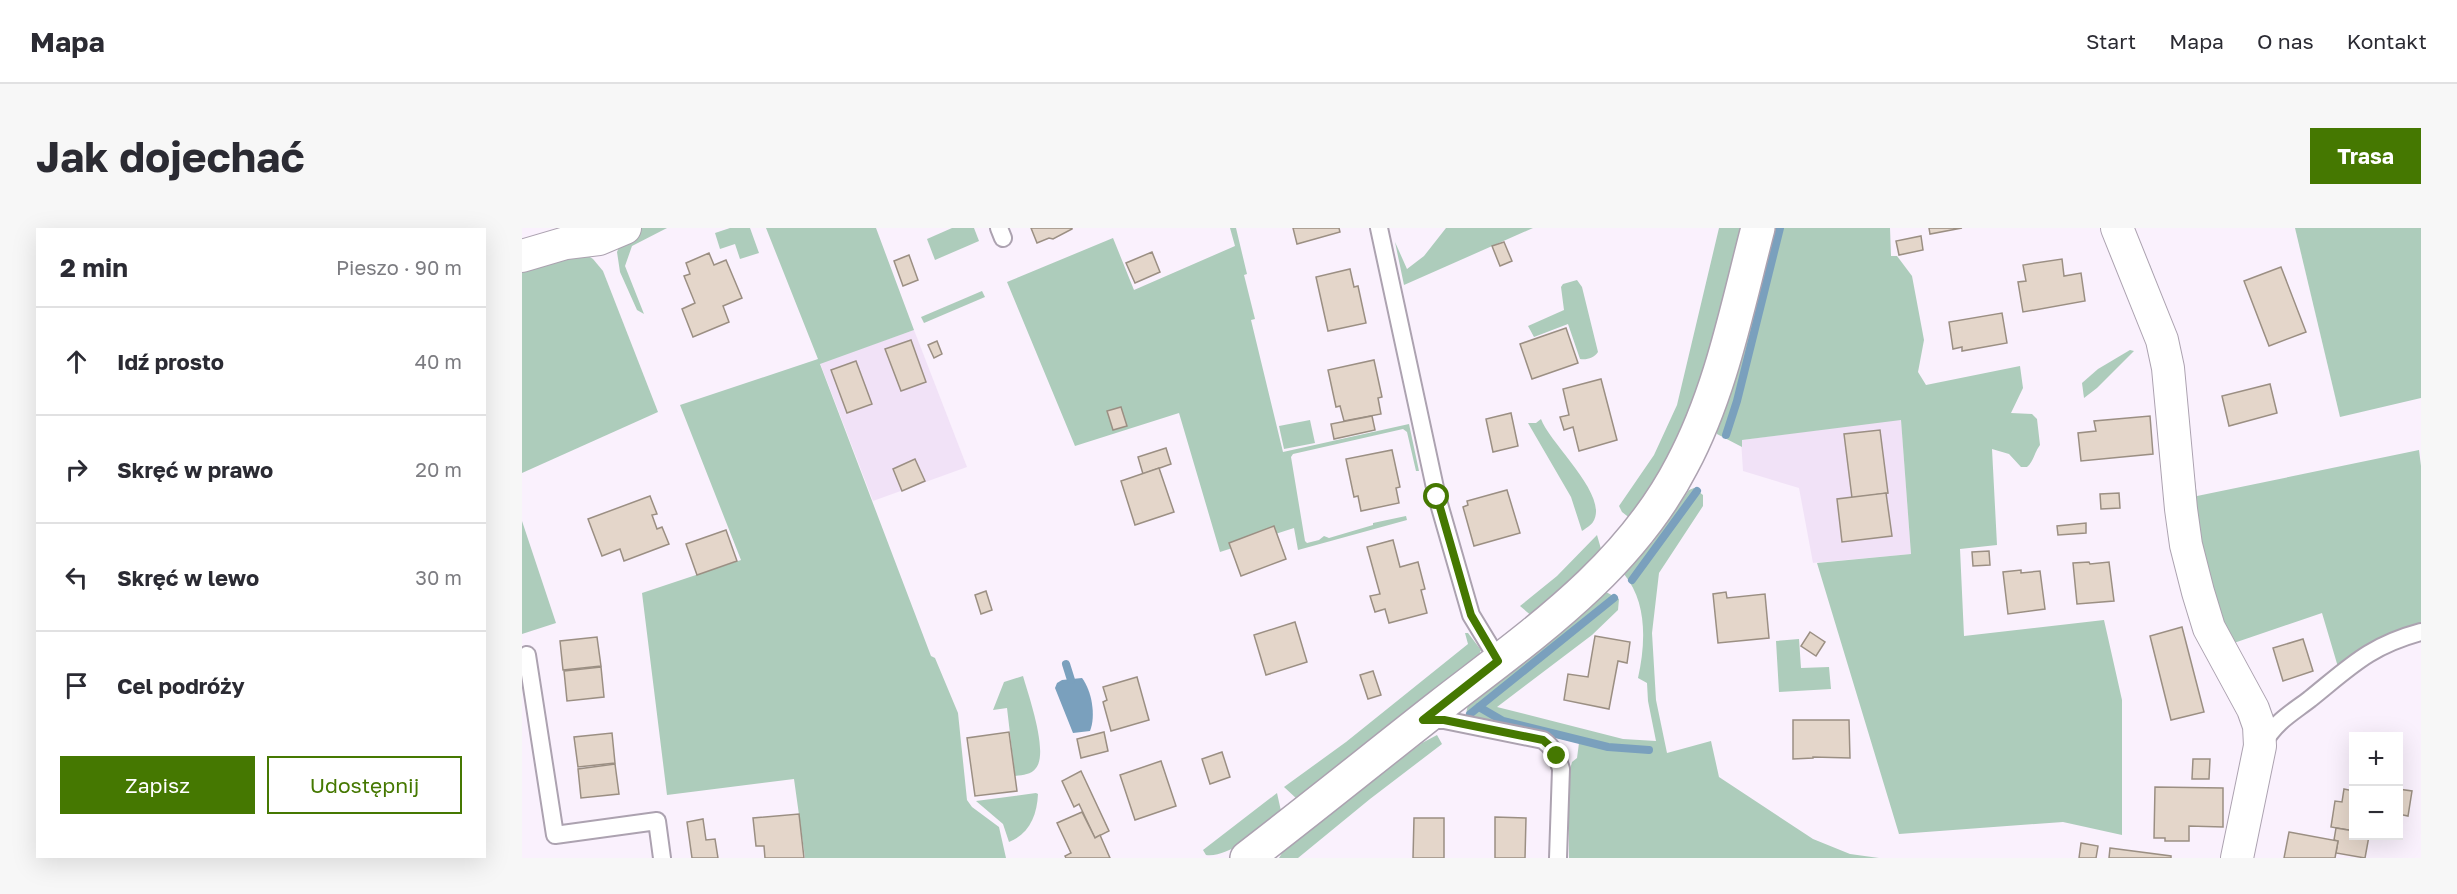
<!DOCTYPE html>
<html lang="pl">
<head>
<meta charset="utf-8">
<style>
  body { margin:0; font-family:"Golos Text",sans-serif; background:#f7f7f7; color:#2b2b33 }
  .controls { position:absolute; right:18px; bottom:18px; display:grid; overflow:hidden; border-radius:0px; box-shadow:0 6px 24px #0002 }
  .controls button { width:54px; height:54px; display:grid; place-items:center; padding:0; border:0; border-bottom:2px solid #e1e1e2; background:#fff; color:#2b2b33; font:30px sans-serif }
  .stop { position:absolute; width:18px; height:18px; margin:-14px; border:4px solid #457801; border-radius:50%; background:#fff }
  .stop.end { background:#457801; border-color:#fff; box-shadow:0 2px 6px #0008 }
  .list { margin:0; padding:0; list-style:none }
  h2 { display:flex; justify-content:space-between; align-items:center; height:78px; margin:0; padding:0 24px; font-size:26px }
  h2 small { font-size:20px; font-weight:400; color:#7c7c81 }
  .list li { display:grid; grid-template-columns:39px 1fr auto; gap:18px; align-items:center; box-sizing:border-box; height:108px; padding:0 24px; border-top:2px solid #e1e1e2 }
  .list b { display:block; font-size:22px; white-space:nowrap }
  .list em { font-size:20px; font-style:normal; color:#7c7c81 }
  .actions { display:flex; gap:12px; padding:18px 24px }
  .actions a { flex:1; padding:14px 0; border:2px solid #457801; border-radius:0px; text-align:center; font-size:21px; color:#457801 }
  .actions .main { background:#457801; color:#fff }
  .icon { flex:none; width:33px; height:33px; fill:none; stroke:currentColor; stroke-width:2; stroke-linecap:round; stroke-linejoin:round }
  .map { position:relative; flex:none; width:1899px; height:630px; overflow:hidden; border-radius:0px }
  header { display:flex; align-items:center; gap:36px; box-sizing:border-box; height:84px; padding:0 30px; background:#fff; border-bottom:2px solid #e1e1e2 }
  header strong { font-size:28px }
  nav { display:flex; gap:33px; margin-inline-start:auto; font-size:21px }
  .intro { display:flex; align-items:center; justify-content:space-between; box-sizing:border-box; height:144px; padding:0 36px }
  h1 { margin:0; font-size:42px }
  .button { padding:15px 27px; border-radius:0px; background:#457801; color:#fff; font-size:21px; font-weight:700 }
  main { display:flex; gap:36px; padding:0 36px }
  aside { flex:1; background:#fff; border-radius:0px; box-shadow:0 6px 24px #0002 }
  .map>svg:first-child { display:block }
</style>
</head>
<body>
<header>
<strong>Mapa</strong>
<nav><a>Start</a><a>Mapa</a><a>O nas</a><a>Kontakt</a></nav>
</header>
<div class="intro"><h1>Jak dojechać</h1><a class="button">Trasa</a></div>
<main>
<aside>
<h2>2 min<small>Pieszo · 90 m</small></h2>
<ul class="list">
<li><svg class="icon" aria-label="ahead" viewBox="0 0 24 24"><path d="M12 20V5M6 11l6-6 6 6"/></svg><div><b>Idź prosto</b></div><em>40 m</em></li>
<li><svg class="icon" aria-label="right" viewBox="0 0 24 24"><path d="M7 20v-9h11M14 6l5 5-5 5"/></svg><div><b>Skręć w prawo</b></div><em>20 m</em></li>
<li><svg class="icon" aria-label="left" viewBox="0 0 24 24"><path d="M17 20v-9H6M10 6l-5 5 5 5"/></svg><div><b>Skręć w lewo</b></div><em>30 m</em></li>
<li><svg class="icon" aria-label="arrive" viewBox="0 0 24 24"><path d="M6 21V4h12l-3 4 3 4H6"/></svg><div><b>Cel podróży</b></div></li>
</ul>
<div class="actions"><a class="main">Zapisz</a><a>Udostępnij</a></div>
</aside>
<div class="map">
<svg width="1899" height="630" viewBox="0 0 1899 630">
  <rect width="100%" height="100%" fill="#faf1fd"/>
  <g fill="#f1e2f7">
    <path d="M392,102L445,239L351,273L298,135Z"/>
    <path d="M1379,191L1389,326L1291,335L1277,260L1221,243L1219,212Z"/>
  </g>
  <g fill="#adccbb">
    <path d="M118,0H145L110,18L103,38L122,86L115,82L98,44L95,24L98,17Z"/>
    <path d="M208,0H228L237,25L218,31L213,16L198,21L193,5Z"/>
    <path d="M244,0H354L392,102L298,136L409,428L413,430L436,485L445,572L450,579L477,599L484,630H283L272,551L145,567L120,365L219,332L158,177L296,131Z"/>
    <path d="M430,0H452L457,13L413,32L405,11Z"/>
    <path d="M708,0H714L725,46L722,47L733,91L729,92L761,224L887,196L897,243H894L885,204L881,201L771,226L769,229L783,313L785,315L797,312L802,308L807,310L851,297V295L884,288L885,292L776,322L772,300L698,324L657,185L553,218L485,54L591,10L612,62L713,18Z"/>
    <path d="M924,0H1011L882,57L873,14L885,41L902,28Z"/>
    <path d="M1197,0H1221L1199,88L1161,207L1109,291L1100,284L1097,278L1132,227L1155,177Z"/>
    <path d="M1250,0H1368L1369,28H1375L1390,48L1402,112L1396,144L1404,157L1498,138L1501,160L1489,185L1510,186L1515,191L1518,217C1512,225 1512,233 1505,239H1499L1487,226L1470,221L1475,317L1438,321L1442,408L1582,392L1600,472V607L1541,594L1377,606L1295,335L1389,326L1379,192L1220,212V219L1195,206V200Z"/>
    <path d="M1773,0H1899V170L1818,189Z"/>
    <path d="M60,24L71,31L81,43L136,184L0,245V36Z"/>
    <path d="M1628,37L1654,108L1675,268L1897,222L1899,238V398L1861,408L1816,439L1800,385L1706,417L1694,394L1621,41Z"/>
    <path d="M1055,52L1060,59L1076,124C1072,130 1065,132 1058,131L1046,96L1012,109L1006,98L1042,82L1039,59L1041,56Z"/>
    <path d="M460,63L463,69L402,95L399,89Z"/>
    <path d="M1608,122L1612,123L1575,160L1562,170L1560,155L1576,141Z"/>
    <path d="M1019,191C1028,216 1088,268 1071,294C1069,297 1063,301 1060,303L1049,269L1006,195H1014Z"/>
    <path d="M788,192L793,215L762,221L757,198Z"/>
    <path d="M1172,260L1181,267V278L1137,345L1130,405L1134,472L1145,525L1189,513L1197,549L1291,611L1328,626L1357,630H1047V545L1050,534L1055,530L1057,515L948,490L944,486L946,476L1084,364L1097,371L1096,382L1070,407L975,479L1101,511L1134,513L1126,473L1125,455L1116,450C1124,414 1125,374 1102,346L1131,314L1167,262Z"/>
    <path d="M0,293L34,395L0,406Z"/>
    <path d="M1075,307L1081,328L1011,389L998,378L1035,348Z"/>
    <path d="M943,405H946L959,422L956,429L775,571L762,559L824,514L946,416Z"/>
    <path d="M1277,411L1279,440L1307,439L1309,461L1257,464L1254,413Z"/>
    <path d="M501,448C506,466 527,524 514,540C509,547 500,547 493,548L485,480L471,482L482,454Z"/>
    <path d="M915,507L920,516L848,571L776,630H757L763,620L900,515Z"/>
    <path d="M514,565L516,566C515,588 507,606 487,614L481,596L454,573Z"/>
    <path d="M755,565L759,583C741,598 710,630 684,627L681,622Z"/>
  </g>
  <path fill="#7aa0bd" d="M560,450C570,463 574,488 568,503L551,505L533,460L535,455L540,452Z"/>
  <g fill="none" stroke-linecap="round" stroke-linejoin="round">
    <g stroke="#7aa0bd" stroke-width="8">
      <path d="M1204,207L1215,173L1258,0"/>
      <path d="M1110,352L1175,263"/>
      <path d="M544,436L549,452"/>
      <path d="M957,479L981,493L1086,519L1127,522"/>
      <path d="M948,486L1092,370"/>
    </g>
  </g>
  <g fill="#e4d6ca" stroke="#9b8f83" stroke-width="1.5">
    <path d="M509,0H550V1L531,11L527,10L515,15Z"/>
    <path d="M771,0H817L818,4L775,16Z"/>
    <path d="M1407,0H1440L1408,6Z"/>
    <path d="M1399,8L1401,22L1377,27L1374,13Z"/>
    <path d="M982,14L990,33L978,38L970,18Z"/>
    <path d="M630,24L638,44L613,55L604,35Z"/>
    <path d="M187,25L192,37L204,32L220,70L201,78L207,94L171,109L160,81L173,75L162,48L168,46L164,35Z"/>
    <path d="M387,27L396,52L381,58L372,33Z"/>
    <path d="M1540,31L1542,48L1559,45L1563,73L1501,84L1496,54L1504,53L1501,37Z"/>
    <path d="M1759,39L1784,104L1747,118L1722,53Z"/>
    <path d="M828,41L832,59L836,58L844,95L806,103L794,49Z"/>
    <path d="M1480,85L1485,115L1440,123V119L1431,121L1427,94Z"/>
    <path d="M1044,100L1056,135L1010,151L998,116Z"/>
    <path d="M389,112L404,154L379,163L363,121Z"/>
    <path d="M415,113L420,126L412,130L406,117Z"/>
    <path d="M852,132L860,169L856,170L859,186L822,193L818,178L814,179L806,142Z"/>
    <path d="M334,133L350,176L325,185L309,142Z"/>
    <path d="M1079,151L1095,212L1057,223L1051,199L1042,202L1038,189L1047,187L1041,161Z"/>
    <path d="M1748,156L1755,185L1707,198L1700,168Z"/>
    <path d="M599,179L605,198L591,202L585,183Z"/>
    <path d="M989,185L996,218L971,224L964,191Z"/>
    <path d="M850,188L853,202L812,211L809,196Z"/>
    <path d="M1628,188L1631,226L1559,233L1556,205L1574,203L1572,193Z"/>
    <path d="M1358,202L1366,265L1330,270L1322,206Z"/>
    <path d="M644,220L649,236L621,246L616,229Z"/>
    <path d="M870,222L878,259L874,260L877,275L839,283L836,268L832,269L824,231Z"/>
    <path d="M393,231L403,253L380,263L371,241Z"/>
    <path d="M637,240L652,284L613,297L599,253Z"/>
    <path d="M985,262L998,305L952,318L941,279L946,277L945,273Z"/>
    <path d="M1364,265L1370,308L1320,314L1315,271Z"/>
    <path d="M1597,265L1598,280L1579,281L1578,266Z"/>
    <path d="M128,268L135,286L130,287L135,301L140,299L147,316L102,333L98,321L80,328L66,291Z"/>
    <path d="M1564,295V305L1536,307L1535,298Z"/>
    <path d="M752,298L764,331L719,348L707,315Z"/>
    <path d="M204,302L215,333L175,347L164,316Z"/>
    <path d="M871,312L878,339L896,334L903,361L899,362L905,385L867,395L863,381L853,384L848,368L858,366L845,319Z"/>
    <path d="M1467,323L1468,337L1451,338L1450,324Z"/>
    <path d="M1567,334L1568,336L1587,334L1592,373L1555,376L1551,335Z"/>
    <path d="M1499,342V345L1518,343L1523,381L1486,386L1481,344Z"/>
    <path d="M464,363L470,382L459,386L453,367Z"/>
    <path d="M1204,364L1205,370L1243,366L1247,410L1196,415L1191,366Z"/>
    <path d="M773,394L785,434L744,447L732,407Z"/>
    <path d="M1660,399L1682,484L1649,492L1628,408Z"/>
    <path d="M1288,404L1303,414L1294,428L1279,418Z"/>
    <path d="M1073,408L1108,414L1105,435L1096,433L1087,481L1042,472L1046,446L1066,449Z"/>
    <path d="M75,409L79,438L41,442L38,413Z"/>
    <path d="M1781,411L1791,443L1761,453L1751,420Z"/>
    <path d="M79,439L82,469L45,473L42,443Z"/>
    <path d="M851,443L859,467L846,471L838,447Z"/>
    <path d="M615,449L627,492L589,503L581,474L585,472L581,459Z"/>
    <path d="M1271,492H1327L1328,530L1291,529V530L1271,531Z"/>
    <path d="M487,504L495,563L453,568L445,510Z"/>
    <path d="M582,504L586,523L559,530L555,511Z"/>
    <path d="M90,505L93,535L56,539L52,509Z"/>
    <path d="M700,524L708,549L688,556L680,531Z"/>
    <path d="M1671,531H1688L1687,551H1670Z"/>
    <path d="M639,533L654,578L613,592L598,547Z"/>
    <path d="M93,536L97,566L59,570L56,541Z"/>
    <path d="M559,543L587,603L573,610L557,576L552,579L540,553Z"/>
    <path d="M1633,559L1701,560V599L1667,598V613H1643V610H1632Z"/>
    <path d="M1822,561L1832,563V603L1809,599L1813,573L1820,574Z"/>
    <path d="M1876,561L1890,563L1886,588L1876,586Z"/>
    <path d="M560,584L573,610L578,607L588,630H544L543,628L549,625L535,595Z"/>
    <path d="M277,586L282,630H243L242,618H234L231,590Z"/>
    <path d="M973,589L1004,590L1003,630H973Z"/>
    <path d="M892,590H922V630H891Z"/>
    <path d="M181,591L184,612L193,611L196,630H170L165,594Z"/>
    <path d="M1814,600L1832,603V608H1847L1843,630L1814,625L1816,613L1812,612Z"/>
    <path d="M1767,604L1816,613L1813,630H1762Z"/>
    <path d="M1559,615L1576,618L1574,630H1557Z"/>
    <path d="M1588,620L1649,628V630H1587Z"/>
  </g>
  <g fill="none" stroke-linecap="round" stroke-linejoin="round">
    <g stroke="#aca2b0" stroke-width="20">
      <g id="service">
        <path d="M477,0L481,10"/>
        <path d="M857,0L915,269L949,387L977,433"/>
        <path d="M5,427L33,607L135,593L140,630"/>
        <path d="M905,492H922L1021,512C1032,520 1035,528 1039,541L1036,630"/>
        <path d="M1741,515C1756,492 1767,487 1788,471C1828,439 1847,418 1899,404"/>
      </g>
    </g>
    <g stroke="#aca2b0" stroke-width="34">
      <g id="minor">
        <path d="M1595,0L1640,112L1646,140L1659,281L1664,317L1676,364L1687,400L1731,481L1737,498L1738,518L1715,630"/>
        <path d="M0,28L44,15L77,11L103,0"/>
      </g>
    </g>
    <g stroke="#aca2b0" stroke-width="36">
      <path id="tertiary" d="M725,630C790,580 853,529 918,478C1008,408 1106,342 1160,237C1199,164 1215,80 1236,0"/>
    </g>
    <use href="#service" stroke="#fff" stroke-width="16"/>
    <use href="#minor" stroke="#fff" stroke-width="32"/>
    <use href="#tertiary" stroke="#fff" stroke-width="33"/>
  </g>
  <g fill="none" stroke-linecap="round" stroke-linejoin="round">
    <path stroke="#457801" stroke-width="8" d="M915,269L949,387L976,433L901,492H922L1021,512L1029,519L1035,528"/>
  </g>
</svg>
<div class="controls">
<button>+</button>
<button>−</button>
</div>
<div class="stop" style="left:915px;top:269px"></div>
<div class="stop end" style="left:1035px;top:528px"></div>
</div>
</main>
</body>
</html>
